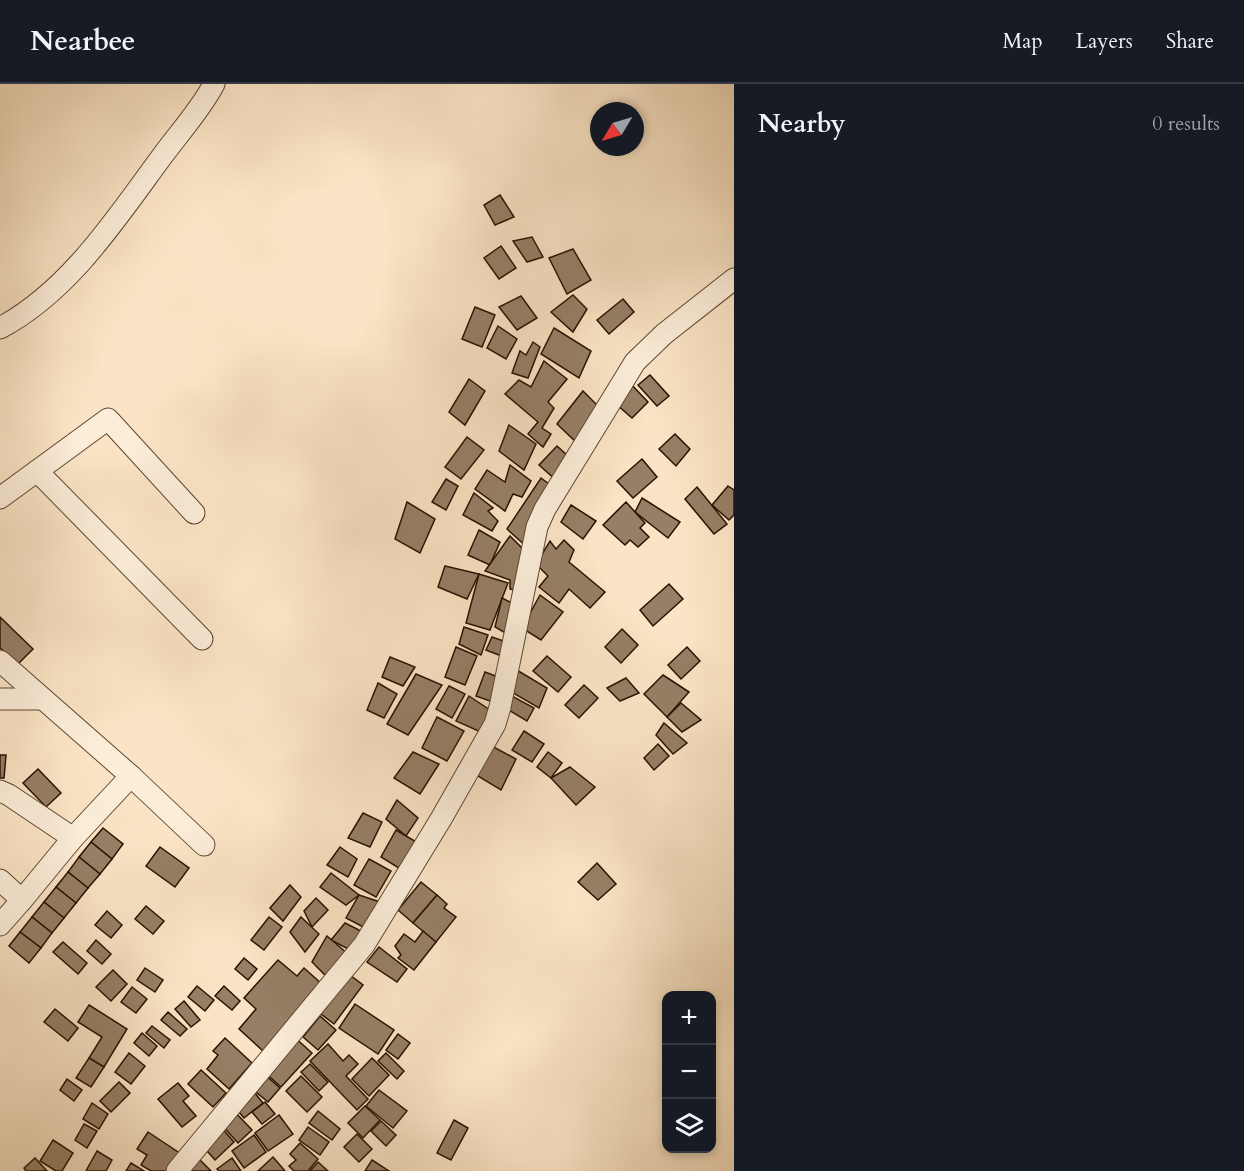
<!DOCTYPE html>
<html lang="en">
<head>
<meta charset="utf-8">
<style>
  body { margin:0; font-family:Cardo,serif; background:#20242c; color:#f1f3f6 }
  .controls { position:absolute; right:18px; bottom:18px; display:grid; overflow:hidden; border-radius:12px; box-shadow:0 3px 9px #0003 }
  .controls button { width:54px; height:54px; display:grid; place-items:center; padding:0; border:0; border-bottom:2px solid #363941; background:#171b24; color:#f1f3f6; font:30px sans-serif }
  .compass { position:absolute; left:590px; top:18px; width:54px; height:54px; border-radius:50%; background:#171b24; box-shadow:0 3px 9px #0003; rotate:232deg }
  .list { margin:0; padding:0; list-style:none }
  h2 { display:flex; justify-content:space-between; align-items:center; height:78px; margin:0; padding:0 24px; font-size:26px }
  h2 small { font-size:20px; font-weight:400; color:#9ea1a6 }
  .icon { flex:none; width:33px; height:33px; fill:none; stroke:currentColor; stroke-width:2; stroke-linecap:round; stroke-linejoin:round }
  .map { position:relative; flex:none; width:734px; height:1087px; overflow:hidden }
  header { display:flex; align-items:center; gap:36px; box-sizing:border-box; height:84px; padding:0 30px; background:#171b24; border-bottom:2px solid #363941 }
  header strong { font-size:28px }
  nav { display:flex; gap:33px; margin-inline-start:auto; font-size:21px }
  main { display:flex }
  aside { flex:1; background:#171b24 }
  .map>svg:first-child { display:block }
</style>
</head>
<body>
<header>
<strong>Nearbee</strong>
<nav><a>Map</a><a>Layers</a><a>Share</a></nav>
</header>
<main>
<div class="map">
<svg width="734" height="1087" viewBox="0 0 734 1087">
  <rect width="100%" height="100%" fill="#fae4c5"/>
  <filter id="stains"><feTurbulence type="fractalNoise" baseFrequency=".00333" numOctaves="4"/><feColorMatrix values="0 0 0 0 .2 0 0 0 0 .09 0 0 0 0 .02 0 0 0 .5 -.17"/></filter>
  <radialGradient id="worn" r=".72"><stop offset=".6" stop-color="#630" stop-opacity="0"/><stop offset="1" stop-color="#630" stop-opacity=".3"/></radialGradient>
  <g fill="#967f66" stroke="#291200" stroke-width="1.5">
    <path d="M500,111L514,133L495,141L484,121Z"/>
    <path d="M532,153L543,173L527,178L513,157Z"/>
    <path d="M501,162L516,184L499,195L484,174Z"/>
    <path d="M573,165L591,196L567,210L549,174Z"/>
    <path d="M573,211L587,225L573,248L551,228Z"/>
    <path d="M521,212L537,234L517,246L499,223Z"/>
    <path d="M623,215L634,228L609,250L597,236Z"/>
    <path d="M475,223L495,231L482,263L462,255Z"/>
    <path d="M498,242L517,255L506,275L487,264Z"/>
    <path d="M554,244L591,267L579,294L541,270Z"/>
    <path d="M533,258L540,263L528,294L512,289L520,267L526,271Z"/>
    <path d="M544,277L567,295L548,318L554,324L542,344L551,350L543,363L528,350L538,338L505,310L519,296L531,303Z"/>
    <path d="M650,291L669,312L657,322L638,301Z"/>
    <path d="M469,295L485,307L465,341L449,328Z"/>
    <path d="M629,298L648,318L632,334L615,319Z"/>
    <path d="M583,307L599,323L576,358L557,340Z"/>
    <path d="M509,341L536,360L524,386L499,367Z"/>
    <path d="M675,350L690,365L676,382L659,365Z"/>
    <path d="M467,353L484,366L461,395L445,383Z"/>
    <path d="M557,362L570,374L556,396L539,381Z"/>
    <path d="M642,375L657,393L633,414L617,397Z"/>
    <path d="M510,381L531,397L522,413L513,410L505,427L475,405L487,386L505,398Z"/>
    <path d="M541,394L553,403L527,463L507,445Z"/>
    <path d="M446,395L458,402L446,426L432,418Z"/>
    <path d="M728,402L734,406V431L729,436L712,421Z"/>
    <path d="M697,403L727,440L714,450L685,415Z"/>
    <path d="M474,409L493,424L488,427L498,437L492,447L463,431Z"/>
    <path d="M642,414L680,438L668,454L635,428Z"/>
    <path d="M407,418L435,435L420,469L395,455Z"/>
    <path d="M626,418L645,439L640,444L649,453L638,463L630,456L625,461L603,441Z"/>
    <path d="M571,421L596,437L583,455L561,438Z"/>
    <path d="M479,446L500,458L490,481L468,471Z"/>
    <path d="M510,452L525,467L518,507L510,505V496L485,487Z"/>
    <path d="M564,456L574,466L569,478L605,508L590,524L569,505L559,519L539,503L548,492L536,480L550,457L556,465Z"/>
    <path d="M445,482L479,490L467,515L438,503Z"/>
    <path d="M479,490L508,499L490,546L466,539Z"/>
    <path d="M669,500L683,515L653,542L640,526Z"/>
    <path d="M540,511L563,528L541,556L522,544Z"/>
    <path d="M502,514L516,521L509,551L495,543Z"/>
    <path d="M0,533L33,565L18,580L0,564Z"/>
    <path d="M464,543L488,551L481,571L459,560Z"/>
    <path d="M622,545L638,561L621,579L605,563Z"/>
    <path d="M492,553L509,559L504,573L486,566Z"/>
    <path d="M456,563L477,572L465,601L445,593Z"/>
    <path d="M687,563L700,577L681,595L668,581Z"/>
    <path d="M547,572L571,593L558,608L533,587Z"/>
    <path d="M390,573L415,583L403,602L382,593Z"/>
    <path d="M515,585L547,604L539,624L508,606Z"/>
    <path d="M485,588L501,594L493,618L476,612Z"/>
    <path d="M416,590L442,601L408,651L387,640Z"/>
    <path d="M663,591L689,608L667,633L644,610Z"/>
    <path d="M626,594L639,609L620,617L607,604Z"/>
    <path d="M378,599L397,610L384,634L367,626Z"/>
    <path d="M584,601L598,614L579,634L565,621Z"/>
    <path d="M449,602L465,610L452,634L436,625Z"/>
    <path d="M508,610L534,624L527,637L507,625Z"/>
    <path d="M469,612L493,628L483,649L456,637Z"/>
    <path d="M681,619L701,636L682,648L667,633Z"/>
    <path d="M437,633L464,647L447,677L422,664Z"/>
    <path d="M664,639L687,659L673,670L656,651Z"/>
    <path d="M524,647L544,660L532,678L512,666Z"/>
    <path d="M488,660L516,675L501,706L473,689Z"/>
    <path d="M658,660L669,672L654,686L644,674Z"/>
    <path d="M413,668L439,680L420,710L394,694Z"/>
    <path d="M548,668L562,679L551,694L537,683Z"/>
    <path d="M0,671H6L4,694H0Z"/>
    <path d="M570,683L595,703L576,721L551,694Z"/>
    <path d="M38,685L61,709L46,723L23,699Z"/>
    <path d="M397,716L418,734L406,752L386,735Z"/>
    <path d="M363,729L382,738L370,763L348,754Z"/>
    <path d="M103,744L123,760L112,775L91,758Z"/>
    <path d="M396,746L418,759L402,786L381,773Z"/>
    <path d="M91,758L112,775L100,790L79,773Z"/>
    <path d="M160,763L189,784L175,803L146,782Z"/>
    <path d="M340,763L357,775L348,793L327,781Z"/>
    <path d="M79,773L100,790L88,804L68,788Z"/>
    <path d="M369,775L391,787L376,813L354,801Z"/>
    <path d="M597,779L616,800L598,816L578,798Z"/>
    <path d="M68,788L88,804L76,819L56,803Z"/>
    <path d="M331,789L359,811L346,821L320,803Z"/>
    <path d="M421,798L437,811L413,839L398,826Z"/>
    <path d="M290,801L301,813L283,837L270,824Z"/>
    <path d="M56,803L76,819L64,834L44,818Z"/>
    <path d="M359,811L383,819L367,845L346,834Z"/>
    <path d="M437,811L447,820L444,824L456,833L436,858L413,839Z"/>
    <path d="M316,814L328,826L312,843L304,827Z"/>
    <path d="M44,818L64,834L52,849L32,833Z"/>
    <path d="M146,822L164,837L153,850L135,835Z"/>
    <path d="M107,827L122,841L111,854L95,841Z"/>
    <path d="M32,833L52,849L41,864L20,848Z"/>
    <path d="M269,833L282,843L264,866L251,856Z"/>
    <path d="M301,833L319,850L305,868L290,848Z"/>
    <path d="M345,839L365,849L352,867L331,856Z"/>
    <path d="M423,847L436,858L414,886L398,874L401,871L395,862L404,850L415,858Z"/>
    <path d="M20,848L41,864L29,879L9,862Z"/>
    <path d="M327,852L348,870L329,895L312,878Z"/>
    <path d="M96,856L111,870L102,880L87,867Z"/>
    <path d="M63,858L87,879L78,890L53,868Z"/>
    <path d="M379,863L407,885L397,898L367,878Z"/>
    <path d="M244,874L257,885L248,896L235,885Z"/>
    <path d="M278,876L297,892L304,884L323,901L263,967L239,945L256,925L244,914Z"/>
    <path d="M145,884L163,896L155,908L137,896Z"/>
    <path d="M113,886L127,900L111,917L96,903Z"/>
    <path d="M346,888L363,901L334,940L317,927Z"/>
    <path d="M197,902L214,916L205,927L188,913Z"/>
    <path d="M224,902L240,917L232,926L215,912Z"/>
    <path d="M132,903L147,915L136,929L121,918Z"/>
    <path d="M184,917L200,936L191,943L175,925Z"/>
    <path d="M355,920L394,946L378,970L339,944Z"/>
    <path d="M89,921L127,945L104,983L89,974L102,953L78,938Z"/>
    <path d="M55,925L78,944L68,957L44,938Z"/>
    <path d="M168,928L187,945L180,952L161,936Z"/>
    <path d="M320,932L336,946L318,966L303,953Z"/>
    <path d="M152,942L170,956L164,964L146,949Z"/>
    <path d="M142,949L157,962L149,972L134,959Z"/>
    <path d="M398,950L410,959L398,975L386,966Z"/>
    <path d="M292,951L312,969L281,1003L262,986Z"/>
    <path d="M225,954L252,979L229,1005L207,985L218,971L213,967Z"/>
    <path d="M328,960L343,977L349,971L358,980L346,992L368,1015L357,1026L310,977Z"/>
    <path d="M129,969L145,982L131,1000L115,988Z"/>
    <path d="M386,969L404,987L397,995L378,977Z"/>
    <path d="M89,974L104,983L91,1003L76,994Z"/>
    <path d="M372,974L389,991L369,1012L352,995Z"/>
    <path d="M310,980L328,998L319,1007L301,988Z"/>
    <path d="M201,986L226,1009L213,1023L188,1000Z"/>
    <path d="M263,989L280,1004L268,1018L251,1004Z"/>
    <path d="M301,992L322,1013L307,1028L286,1007Z"/>
    <path d="M67,995L82,1006L74,1017L60,1006Z"/>
    <path d="M119,998L130,1009L111,1028L100,1017Z"/>
    <path d="M178,999L189,1012L183,1017L196,1032L182,1043L158,1015Z"/>
    <path d="M379,1006L407,1027L393,1044L366,1022Z"/>
    <path d="M253,1007L263,1019L244,1034L234,1022Z"/>
    <path d="M265,1018L275,1030L262,1040L252,1028Z"/>
    <path d="M92,1019L108,1030L99,1045L83,1035Z"/>
    <path d="M365,1022L380,1036L363,1054L348,1039Z"/>
    <path d="M233,1026L252,1046L238,1059L219,1038Z"/>
    <path d="M318,1027L340,1045L332,1056L309,1039Z"/>
    <path d="M279,1031L293,1050L268,1067L255,1049Z"/>
    <path d="M454,1036L468,1044L451,1076L437,1069Z"/>
    <path d="M381,1037L396,1051L386,1062L371,1047Z"/>
    <path d="M84,1040L97,1047L87,1064L75,1056Z"/>
    <path d="M219,1041L234,1058L215,1076L200,1059Z"/>
    <path d="M308,1043L329,1058L320,1071L299,1056Z"/>
    <path d="M148,1048L181,1070L170,1087H151L141,1081L147,1071L137,1065Z"/>
    <path d="M357,1050L372,1065L359,1078L344,1063Z"/>
    <path d="M254,1051L266,1068L244,1084L232,1067Z"/>
    <path d="M53,1056L73,1069L62,1087H56L40,1077Z"/>
    <path d="M300,1059L318,1075L308,1087H294L289,1082L296,1076L290,1070Z"/>
    <path d="M97,1067L112,1076L106,1087H86Z"/>
    <path d="M273,1073L285,1087H258Z"/>
    <path d="M35,1074L47,1087H26L24,1084Z"/>
    <path d="M198,1074L211,1087H184Z"/>
    <path d="M232,1074L241,1087H219L217,1085Z"/>
    <path d="M372,1076L389,1087H365Z"/>
    <path d="M318,1078L328,1087H310Z"/>
    <path d="M131,1079L144,1087H126Z"/>
  </g>
  <g fill="none" stroke-linecap="round" stroke-linejoin="round">
    <g stroke="#5d4631" stroke-width="23">
      <g id="minor">
        <path d="M0,244C70,207 117,133 163,71C180,48 201,25 214,0"/>
        <path d="M37,387L108,335L194,429"/>
        <path d="M0,414L37,387L202,555"/>
        <path d="M0,577L131,692L204,761"/>
        <path d="M0,615H41"/>
        <path d="M0,707L9,711L73,754L131,692"/>
        <path d="M0,796L22,816L73,754"/>
        <path d="M0,841L22,816"/>
        <path d="M177,1087L364,861L441,735L495,640L500,623L537,443L545,425L635,278L664,250L734,195"/>
      </g>
    </g>
    <use href="#minor" stroke="#fcedd9" stroke-width="21"/>
  </g>
  <rect width="100%" height="100%" filter="url(#stains)"/>
  <rect width="100%" height="100%" fill="url(#worn)"/>
</svg>
<div class="controls">
<button>+</button>
<button>−</button>
<button><svg class="icon" aria-label="layers" viewBox="0 0 24 24"><path d="M12 4l9 5-9 5-9-5zM3 14l9 5 9-5"/></svg></button>
</div>
<svg class="compass" viewBox="-18 -18 36 36"><path d="M0-13l5 13h-10z" fill="#e53935"/><path d="M0 13l5-13h-10z" fill="#9ea1a6"/></svg>
</div>
<aside>
<h2>Nearby<small>0 results</small></h2>
<ul class="list">
</ul>
</aside>
</main>
</body>
</html>
